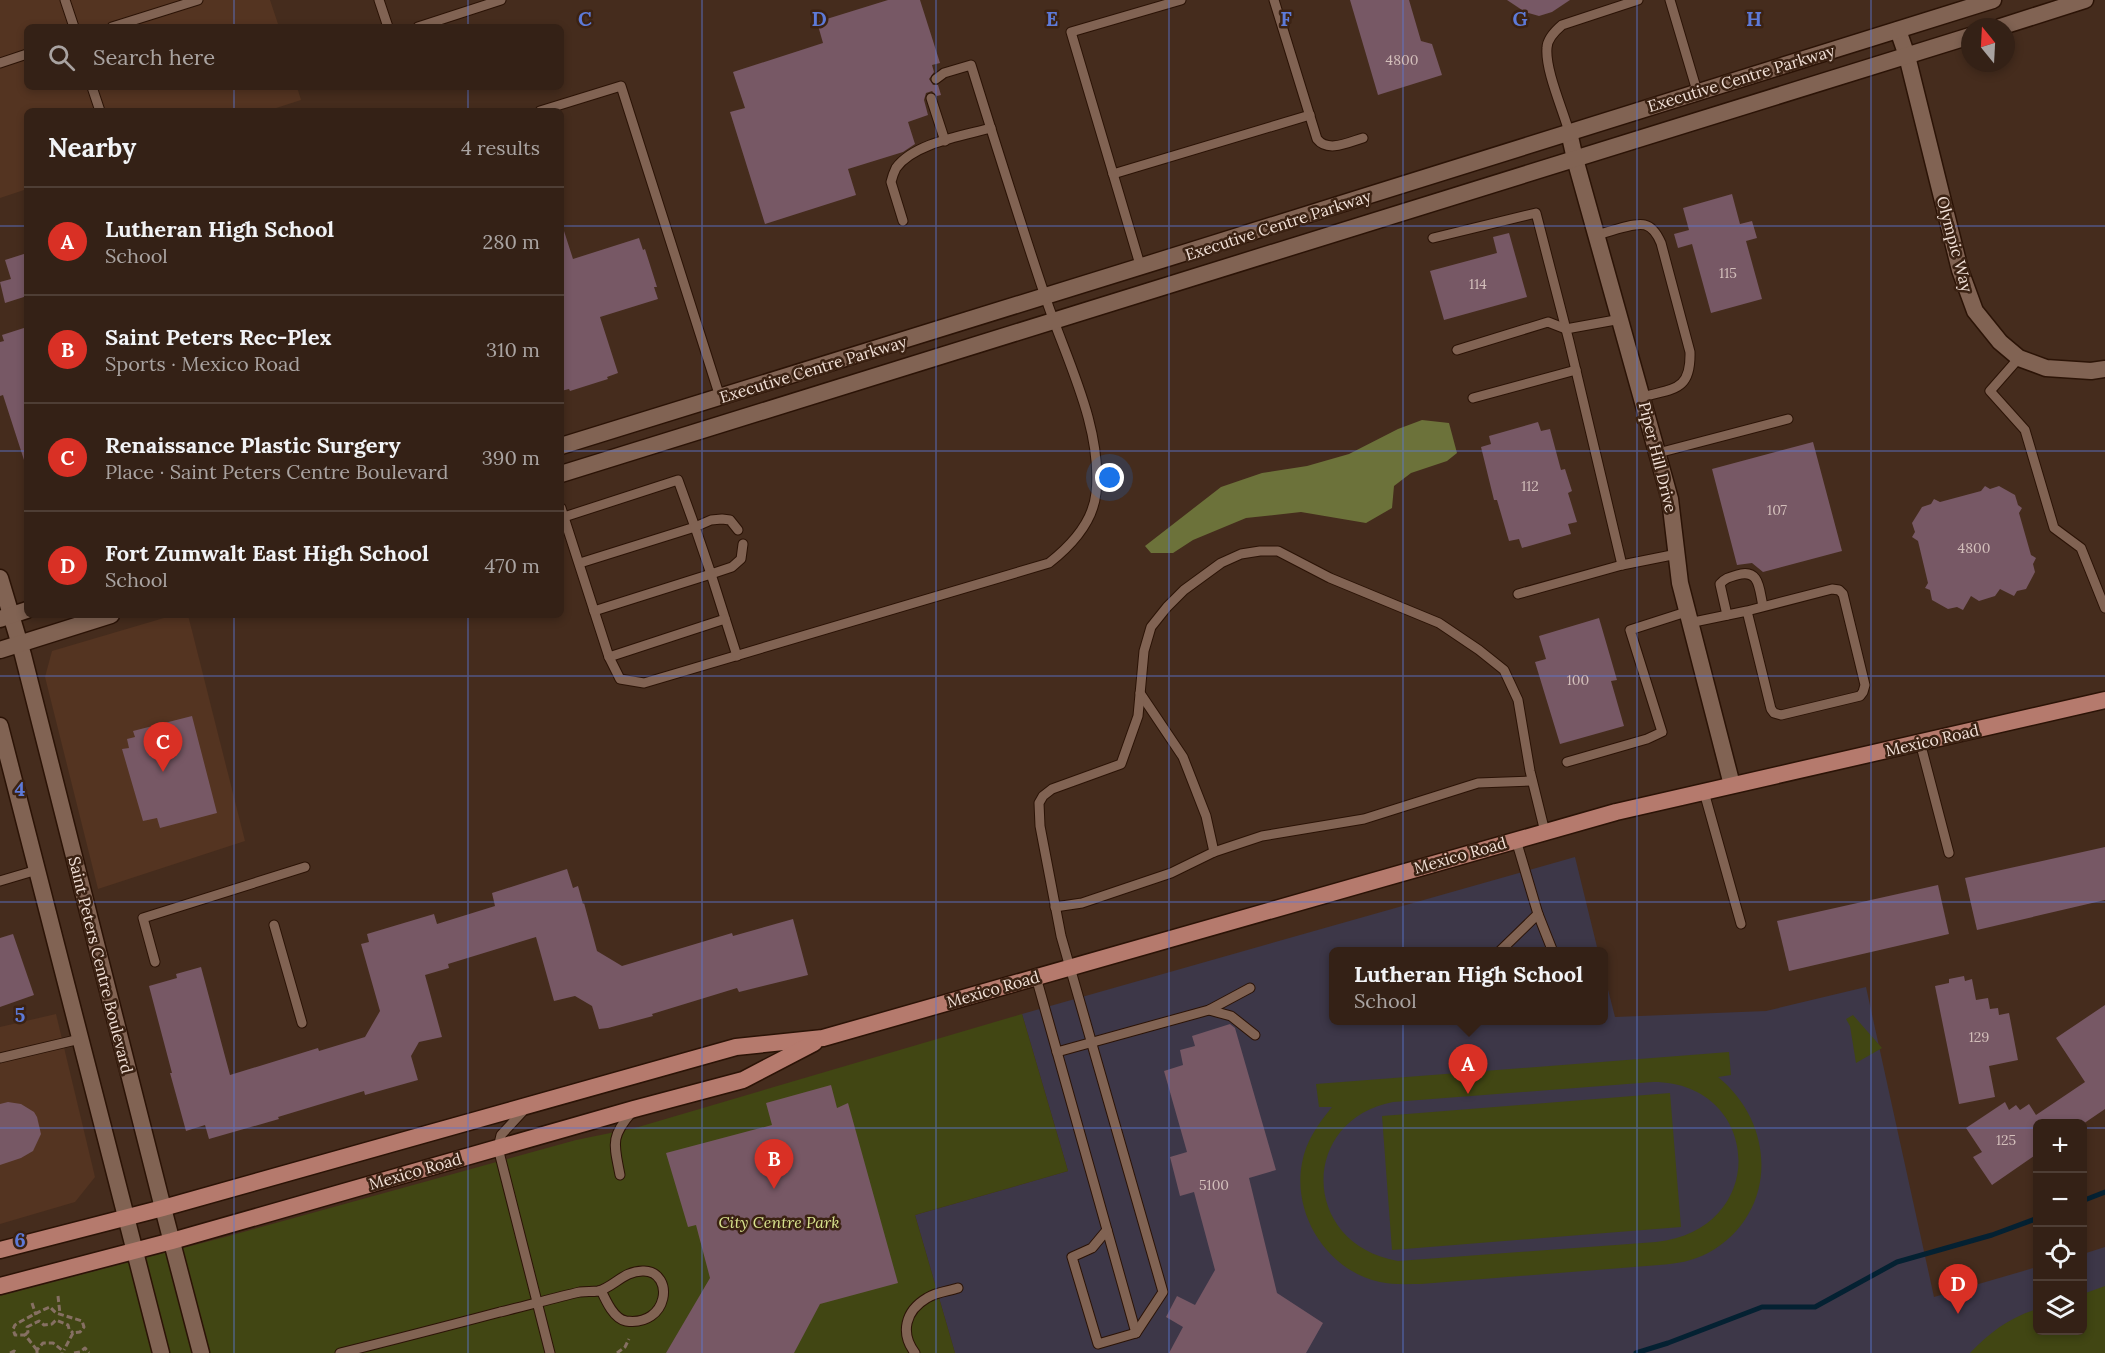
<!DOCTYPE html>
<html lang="en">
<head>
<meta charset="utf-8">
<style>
  body { margin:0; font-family:Lora,serif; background:#3f2e23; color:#f1f3f6 }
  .controls { position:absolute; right:18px; bottom:18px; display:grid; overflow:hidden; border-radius:9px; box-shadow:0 3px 9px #0003 }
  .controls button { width:54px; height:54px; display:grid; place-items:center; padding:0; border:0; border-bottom:2px solid #4e3e35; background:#342116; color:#f1f3f6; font:30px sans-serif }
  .compass { position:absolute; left:1961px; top:18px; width:54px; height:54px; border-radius:50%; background:#342116; box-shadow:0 3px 9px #0003; rotate:342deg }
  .you { position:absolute; left:1110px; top:478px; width:21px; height:21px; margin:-15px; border:4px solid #fff; border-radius:50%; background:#1a73e8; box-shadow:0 0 0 9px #1a73e833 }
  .badge { display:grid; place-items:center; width:39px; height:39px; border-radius:50%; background:#d93025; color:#fff; font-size:20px; font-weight:700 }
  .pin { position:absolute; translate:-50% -50px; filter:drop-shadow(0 2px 3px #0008) }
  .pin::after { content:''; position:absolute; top:32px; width:21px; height:18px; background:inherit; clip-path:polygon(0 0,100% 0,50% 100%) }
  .popup { position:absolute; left:1329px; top:947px; width:279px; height:78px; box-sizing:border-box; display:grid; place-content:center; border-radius:9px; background:#342116; filter:drop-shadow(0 2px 4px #0005); font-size:20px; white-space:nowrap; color:#a9a3a1 }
  .popup b { font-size:22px; color:#f1f3f6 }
  .popup::after { content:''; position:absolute; left:50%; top:100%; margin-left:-12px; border:12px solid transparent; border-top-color:#342116 }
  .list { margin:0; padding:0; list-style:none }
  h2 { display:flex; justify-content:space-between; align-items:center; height:78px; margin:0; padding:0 24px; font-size:26px }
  h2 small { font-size:20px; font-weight:400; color:#a9a3a1 }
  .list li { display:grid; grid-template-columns:39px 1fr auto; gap:18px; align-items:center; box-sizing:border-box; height:108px; padding:0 24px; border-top:2px solid #4e3e35 }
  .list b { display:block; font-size:22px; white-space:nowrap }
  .list p { margin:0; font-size:20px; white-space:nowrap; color:#a9a3a1 }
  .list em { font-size:20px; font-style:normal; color:#a9a3a1 }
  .icon { flex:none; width:33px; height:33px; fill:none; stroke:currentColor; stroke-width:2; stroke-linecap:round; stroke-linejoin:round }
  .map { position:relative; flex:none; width:2105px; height:1353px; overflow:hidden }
  .search { position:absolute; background:#342116; box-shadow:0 3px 9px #0003; left:24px; top:24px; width:540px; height:66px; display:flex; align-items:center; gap:15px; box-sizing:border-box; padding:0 21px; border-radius:9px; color:#a9a3a1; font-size:22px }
  .panel { position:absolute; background:#342116; box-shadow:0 3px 9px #0003; left:24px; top:108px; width:540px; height:510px; border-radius:9px }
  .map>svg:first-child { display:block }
</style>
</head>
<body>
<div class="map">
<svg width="2105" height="1353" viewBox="0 0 2105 1353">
  <rect width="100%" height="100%" fill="#452c1d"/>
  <g fill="#543421">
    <path d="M0,0H270L279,27H27V87H297L301,100L267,111H27V189L0,198Z"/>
    <path d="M174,615H188L245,841L98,889L45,677L52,651Z"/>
    <path d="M56,1014L95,1177L75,1202L0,1224V1027Z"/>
  </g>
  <path fill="#3d3748" d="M1575,857L1598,951L1333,952V1020H1603V970L1615,1017L1766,1011L1866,987L1934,1297L2037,1267L2038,1330H2082L2083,1254L2105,1247V1353H955L915,1215L1068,1171L1022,1014Z"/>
  <g fill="#414613" fill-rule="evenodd">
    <path d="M1022,1014L1068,1171L915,1215L955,1353H0V1296L229,1236L576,1140L635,1128Z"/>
    <path d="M1853,1015L1882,1048L1856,1063L1850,1026L1846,1019Z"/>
    <path d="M1729,1052L1731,1075L1718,1077C1777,1125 1778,1214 1708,1253C1693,1261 1676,1264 1659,1265L1421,1284C1407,1284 1393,1285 1380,1282C1328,1271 1292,1215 1302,1163C1306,1141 1318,1124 1332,1107H1319L1316,1084ZM1653,1082C1762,1082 1771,1230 1656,1242L1398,1261C1300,1244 1299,1120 1393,1102Z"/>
    <path d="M1670,1093L1681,1227L1392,1250L1382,1116Z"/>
    <path d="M2105,1286V1353H1970C1990,1332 2009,1318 2037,1309L2038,1330H2082L2083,1294Z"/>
  </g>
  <path fill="#6c723a" d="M1422,420L1449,423L1457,453L1447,461L1411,473L1394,486L1392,508L1366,523L1301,512L1246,518L1193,540L1173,553H1151L1145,546L1221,487L1262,473L1307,466L1349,454L1398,429Z"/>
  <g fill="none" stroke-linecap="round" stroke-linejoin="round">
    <g stroke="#042132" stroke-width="5">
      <path d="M2082,1201L2105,1192"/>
      <path d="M1636,1353L1668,1343L1762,1307H1815L1897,1262L1992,1235L2038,1218"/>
    </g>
  </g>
  <g fill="#775865">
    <path d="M888,0H920L940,63L932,65L934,72L929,79L933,85H938L941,95L937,96L932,91L926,93L924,100L928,115L908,122L915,144L903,152L848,169L856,195L765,224L730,112L745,108L733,72L823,43L817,22Z"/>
    <path d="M1350,0H1409L1421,41L1432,44L1442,75L1378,95Z"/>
    <path d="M1507,0H1570L1552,12L1539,16L1525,12Z"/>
    <path d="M1732,194L1740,224L1752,221L1757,238L1746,241L1762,299L1711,313L1692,244L1678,248L1674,234L1689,230L1683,208Z"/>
    <path d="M564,231L573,259L639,238L643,250L645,249L657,287H654L658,299L600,317L618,373L607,377L608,379L570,391L569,389L561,391V232Z"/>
    <path d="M1509,233L1527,297L1444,320L1430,271L1497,253L1493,237Z"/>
    <path d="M27,253V296L5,303L0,282L11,279L5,260Z"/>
    <path d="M27,327V459L24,460L3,395L0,396V342L4,341L2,335Z"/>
    <path d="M1538,422L1541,431L1550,429L1561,470L1565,469L1572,491L1568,493L1577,522L1568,524L1571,534L1522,548L1519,539L1509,541L1497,500H1494L1481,447L1491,444L1489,436Z"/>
    <path d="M1813,442L1842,551L1763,572L1752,563L1737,565L1712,469Z"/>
    <path d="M1985,486L1990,489L1999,486L2015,495L2018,505L2022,508L2019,513L2031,555L2036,558L2033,564L2035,572L2026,589L2017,591L2014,596L2000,589L1995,596L1979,601L1971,596L1963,610L1957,607L1948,609L1932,600L1930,590L1925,588L1928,583L1918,541L1912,537L1915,532L1912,523L1922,507L1931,504L1934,499L1940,502L1981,491Z"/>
    <path d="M1599,618L1617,680L1611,681L1624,726L1560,744L1535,662L1546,659L1539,636Z"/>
    <path d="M192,716L217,813L160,828L157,818L143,821L122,749L129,748L127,739L135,737L133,731Z"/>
    <path d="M2105,847V900L1977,930L1965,878Z"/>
    <path d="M567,869L573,888L578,886L583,904L584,903L597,951L622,966L732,933L733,936L793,919L808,975L739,992L737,988L652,1014L653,1016L608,1028L599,1029L592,1006L575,996L554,1001L536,937L448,964L449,968L425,975L442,1037L419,1042L411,1056L418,1080L365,1095L364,1091L278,1117L279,1119L209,1139L205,1125L186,1131L170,1073H172L149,986L177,978L176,974L201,967L230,1075L318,1048L319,1051L365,1037L380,1011L361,944L369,942L367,934L434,914L437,924L495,906L492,893Z"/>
    <path d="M1938,885L1949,934L1789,971L1777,921Z"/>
    <path d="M13,934L34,995L0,1007V938Z"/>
    <path d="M1964,976L1965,981L1972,979L1976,1000L1988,998L1990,1009L1998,1008L1999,1015L2009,1013L2018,1060L1989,1066L1995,1097L1959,1104L1935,986L1949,983V979Z"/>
    <path d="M2105,1005V1109L2083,1124H2037V1154L1992,1185L1973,1157L1982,1152L1966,1128L2005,1102L2009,1110L2016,1105L2020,1110L2029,1104L2036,1115L2085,1082L2056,1038Z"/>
    <path d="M1230,1024L1235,1028L1276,1170L1249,1178L1277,1293L1323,1323L1306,1353H1169L1183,1327L1166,1317L1177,1296L1195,1305L1215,1270L1194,1192L1180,1196L1170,1157L1187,1152L1164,1071L1183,1065L1180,1050L1195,1046L1192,1036Z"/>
    <path d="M831,1085L837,1108L848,1103L898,1283L820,1304L794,1353H666L710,1278L696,1225L688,1227L666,1153L772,1125L766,1103Z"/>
    <path d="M8,1102L21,1104L34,1112L37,1117L41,1134L33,1151L21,1158L0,1165V1104Z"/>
  </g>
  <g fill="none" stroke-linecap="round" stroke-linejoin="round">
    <g stroke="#2b1306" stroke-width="11">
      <g id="service">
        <path d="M65,0L74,27"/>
        <path d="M379,0L388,27"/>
        <path d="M1274,0L1317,139C1328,153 1349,142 1363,138"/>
        <path d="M1670,0L1697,91"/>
        <path d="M112,27L198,0"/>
        <path d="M418,27L501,0"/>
        <path d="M0,63L27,54"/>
        <path d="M92,87L100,111"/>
        <path d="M931,98L945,141"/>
        <path d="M540,111L621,86L720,397"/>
        <path d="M1569,132C1563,110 1545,70 1547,48C1547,39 1555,31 1562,25L1638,0"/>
        <path d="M1113,174L1310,115"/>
        <path d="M903,221L891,182C892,178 894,172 896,168C914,143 962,136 991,128"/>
        <path d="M1597,235C1608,232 1635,222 1645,225C1653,227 1658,236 1661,243L1690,352C1691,391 1674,388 1643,397"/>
        <path d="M1433,238L1536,213L1569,341L1622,565"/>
        <path d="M1141,268L1071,32L1181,0"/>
        <path d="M1457,350L1548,322L1566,329L1621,319"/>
        <path d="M2019,358L1990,391L2025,430L2054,528L2081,548L2105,608"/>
        <path d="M1473,398L1576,370"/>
        <path d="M1658,453L1788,419"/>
        <path d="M561,508L609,657L620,679L644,683L1049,563C1072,545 1093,522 1096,493C1103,427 1065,357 1045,296C1019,219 995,142 971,65L944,73L936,79"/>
        <path d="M564,517L678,480L695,527L580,563"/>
        <path d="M738,530L730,520L722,519L711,520L695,527L711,574L732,567L741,559L743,544"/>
        <path d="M1518,594L1622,565L1677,554"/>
        <path d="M594,611L711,574L737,656"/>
        <path d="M1727,615L1720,584C1725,578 1730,577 1737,575C1760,568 1759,589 1763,606"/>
        <path d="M1689,623L1747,611L1771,709L1774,713L1781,715L1860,696L1863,692L1865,685L1843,594L1839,590L1832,589L1747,611"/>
        <path d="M609,657L725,619"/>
        <path d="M1140,693L1183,757L1206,816L1214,852"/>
        <path d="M1920,742L1949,853"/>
        <path d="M1567,762L1647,739L1662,732L1630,630L1686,612"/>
        <path d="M1704,792L1741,924"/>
        <path d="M0,881L37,870"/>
        <path d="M1055,907L1082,903L1171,873L1214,852L1262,836L1364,819L1478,783L1532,781"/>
        <path d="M1538,914L1553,952"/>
        <path d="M274,925L302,1023"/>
        <path d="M1499,952L1538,914L1516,840"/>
        <path d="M155,962L143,918L305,867"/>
        <path d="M1036,977L1136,1333"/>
        <path d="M1209,1010L1231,1016L1255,1035"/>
        <path d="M1057,1052L1209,1010L1250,988"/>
        <path d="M0,1058L80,1039"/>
        <path d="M526,1108L501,1135L498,1148L550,1353"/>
        <path d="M620,1175C614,1144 610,1137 632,1112"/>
        <path d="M1107,1230L1092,1248L1072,1257L1098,1344L1136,1333L1163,1292L1061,936L1040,826L1039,803L1043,796L1052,789L1121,764L1138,716L1144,651L1151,627L1167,607L1184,590L1221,563L1241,554L1260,551H1278L1330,578L1439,623L1479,650L1504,670L1518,700L1530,771L1545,832"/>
        <path d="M340,1353C393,1340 447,1326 500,1312C526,1306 553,1298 580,1292C586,1291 592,1292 598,1291C613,1288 624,1270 644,1271C675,1272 669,1327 626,1321C614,1319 606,1301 601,1290"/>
        <path d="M915,1353C900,1333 905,1311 927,1298C936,1292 949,1291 958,1288"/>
      </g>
    </g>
    <g stroke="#2b1306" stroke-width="19">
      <g id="minor">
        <path d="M1898,30L1907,56L1960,270L1975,311L2000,342L2019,358L2046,368L2091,371L2105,369"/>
        <path d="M1569,132L1575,159L1670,499L1680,583L1732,785"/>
      </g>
    </g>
    <g stroke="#2b1306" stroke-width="19">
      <g id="tertiary">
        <path d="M2000,27L2085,0"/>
        <path d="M561,446C1039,300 1516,148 1993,0"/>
        <path d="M561,474L1970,36"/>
        <path d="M0,578L23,655L163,1208L201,1353"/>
        <path d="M0,619L27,610"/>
        <path d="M0,650L111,615"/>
        <path d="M0,726L161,1353"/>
      </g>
    </g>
    <g stroke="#2b1306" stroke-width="19">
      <g id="primary">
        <path d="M0,1250L163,1208L736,1047L823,1038L1616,812L2105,700"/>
        <path d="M0,1286L172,1241L634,1109L743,1080L814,1043"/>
      </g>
    </g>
    <g stroke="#867063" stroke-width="3" stroke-dasharray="6 3" stroke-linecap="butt">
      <path d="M58,1296L60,1314"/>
      <path d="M32,1303L36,1315"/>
      <path d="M25,1335L28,1332L27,1327L39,1321L44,1325L52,1324L56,1320L68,1325L69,1329L73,1333"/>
      <path d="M37,1350L25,1335H15L13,1329C14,1328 14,1326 15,1325C17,1323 48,1307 50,1307L56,1313L82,1321L84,1327L80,1332L73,1333L64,1350"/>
      <path d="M10,1353L14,1351L18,1353"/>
      <path d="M37,1353V1350L43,1343H53L62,1350V1353"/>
      <path d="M74,1353L80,1352L85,1348L89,1353"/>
      <path d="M617,1353L625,1347L629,1339"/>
    </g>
    <use href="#service" stroke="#816353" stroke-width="9"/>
    <use href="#minor" stroke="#816353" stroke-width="16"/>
    <use href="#tertiary" stroke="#816353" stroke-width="16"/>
    <use href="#primary" stroke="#b57a6d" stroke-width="16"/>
  </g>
  <path fill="none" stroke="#5d7ad8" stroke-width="1.5" stroke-opacity="0.55" d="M234,0V27M468,0V27M702,0V1353M936,0V1353M1169,0V1353M1403,0V1353M1637,0V1353M1871,0V1353M234,87V111M468,87V111M0,226H27M561,226H2105M0,451H27M561,451H2105M234,615V1353M468,615V1353M0,676H2105M0,902H2105M0,1128H2038M2082,1128H2105"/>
  <g text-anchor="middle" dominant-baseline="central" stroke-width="5" stroke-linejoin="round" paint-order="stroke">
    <g font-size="14" fill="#d3bfbb">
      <text x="1402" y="60">4800</text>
      <text x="1728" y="273">115</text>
      <text x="1478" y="284">114</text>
      <text x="1530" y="486">112</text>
      <text x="1777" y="510">107</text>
      <text x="1974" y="548">4800</text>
      <text x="1578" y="680">100</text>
      <text x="1979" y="1037">129</text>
      <text x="2006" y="1140">125</text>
      <text x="1214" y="1185">5100</text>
    </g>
    <g font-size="16" fill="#f2e1d8" stroke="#3b2213">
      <text transform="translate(1741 78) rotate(-17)">Executive Centre Parkway</text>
      <text transform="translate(1278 225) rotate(-18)">Executive Centre Parkway</text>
      <text transform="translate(1955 244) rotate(75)">Olympic Way</text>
      <text transform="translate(813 369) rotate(-17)">Executive Centre Parkway</text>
      <text transform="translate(1658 457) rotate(76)">Piper Hill Drive</text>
      <text transform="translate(1932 740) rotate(-13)">Mexico Road</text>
      <text transform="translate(1460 855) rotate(-16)">Mexico Road</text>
      <text transform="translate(101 965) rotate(76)">Saint Peters Centre Boulevard</text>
      <text transform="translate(993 989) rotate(-16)">Mexico Road</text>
      <text transform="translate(415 1171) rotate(-16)">Mexico Road</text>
    </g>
    <g font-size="16" font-style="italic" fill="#d8e38d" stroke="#3b2213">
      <text x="779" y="1222">City Centre Park</text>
    </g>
  </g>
  <g font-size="20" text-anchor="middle" font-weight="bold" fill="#5d7ad8" stroke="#3b2213" stroke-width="5" stroke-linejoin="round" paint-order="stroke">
    <text x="585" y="26">C</text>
    <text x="819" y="26">D</text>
    <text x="1052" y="26">E</text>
    <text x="1286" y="26">F</text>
    <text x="1520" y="26">G</text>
    <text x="1754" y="26">H</text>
    <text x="20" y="796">4</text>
    <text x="20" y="1022">5</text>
    <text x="20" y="1247">6</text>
  </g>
</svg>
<div class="controls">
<button>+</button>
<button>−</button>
<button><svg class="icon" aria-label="locate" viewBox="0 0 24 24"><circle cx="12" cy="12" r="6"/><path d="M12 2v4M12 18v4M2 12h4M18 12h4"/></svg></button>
<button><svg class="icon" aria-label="layers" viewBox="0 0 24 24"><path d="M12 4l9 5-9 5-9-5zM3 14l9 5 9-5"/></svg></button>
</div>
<svg class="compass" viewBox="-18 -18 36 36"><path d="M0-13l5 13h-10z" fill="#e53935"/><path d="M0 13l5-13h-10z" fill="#a9a3a1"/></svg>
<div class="you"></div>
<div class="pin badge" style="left:1468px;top:1094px">A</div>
<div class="popup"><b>Lutheran High School</b>School</div>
<div class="pin badge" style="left:774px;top:1189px">B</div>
<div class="pin badge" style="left:163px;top:772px">C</div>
<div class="pin badge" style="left:1958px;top:1314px">D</div>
<div class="search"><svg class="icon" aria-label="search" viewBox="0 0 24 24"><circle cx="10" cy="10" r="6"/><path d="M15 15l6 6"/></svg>Search here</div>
<section class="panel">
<h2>Nearby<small>4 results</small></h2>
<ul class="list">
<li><span class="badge">A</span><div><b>Lutheran High School</b><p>School</p></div><em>280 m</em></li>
<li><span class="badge">B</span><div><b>Saint Peters Rec-Plex</b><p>Sports · Mexico Road</p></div><em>310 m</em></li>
<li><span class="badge">C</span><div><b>Renaissance Plastic Surgery</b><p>Place · Saint Peters Centre Boulevard</p></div><em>390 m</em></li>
<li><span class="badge">D</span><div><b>Fort Zumwalt East High School</b><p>School</p></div><em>470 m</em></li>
</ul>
</section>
</div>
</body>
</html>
